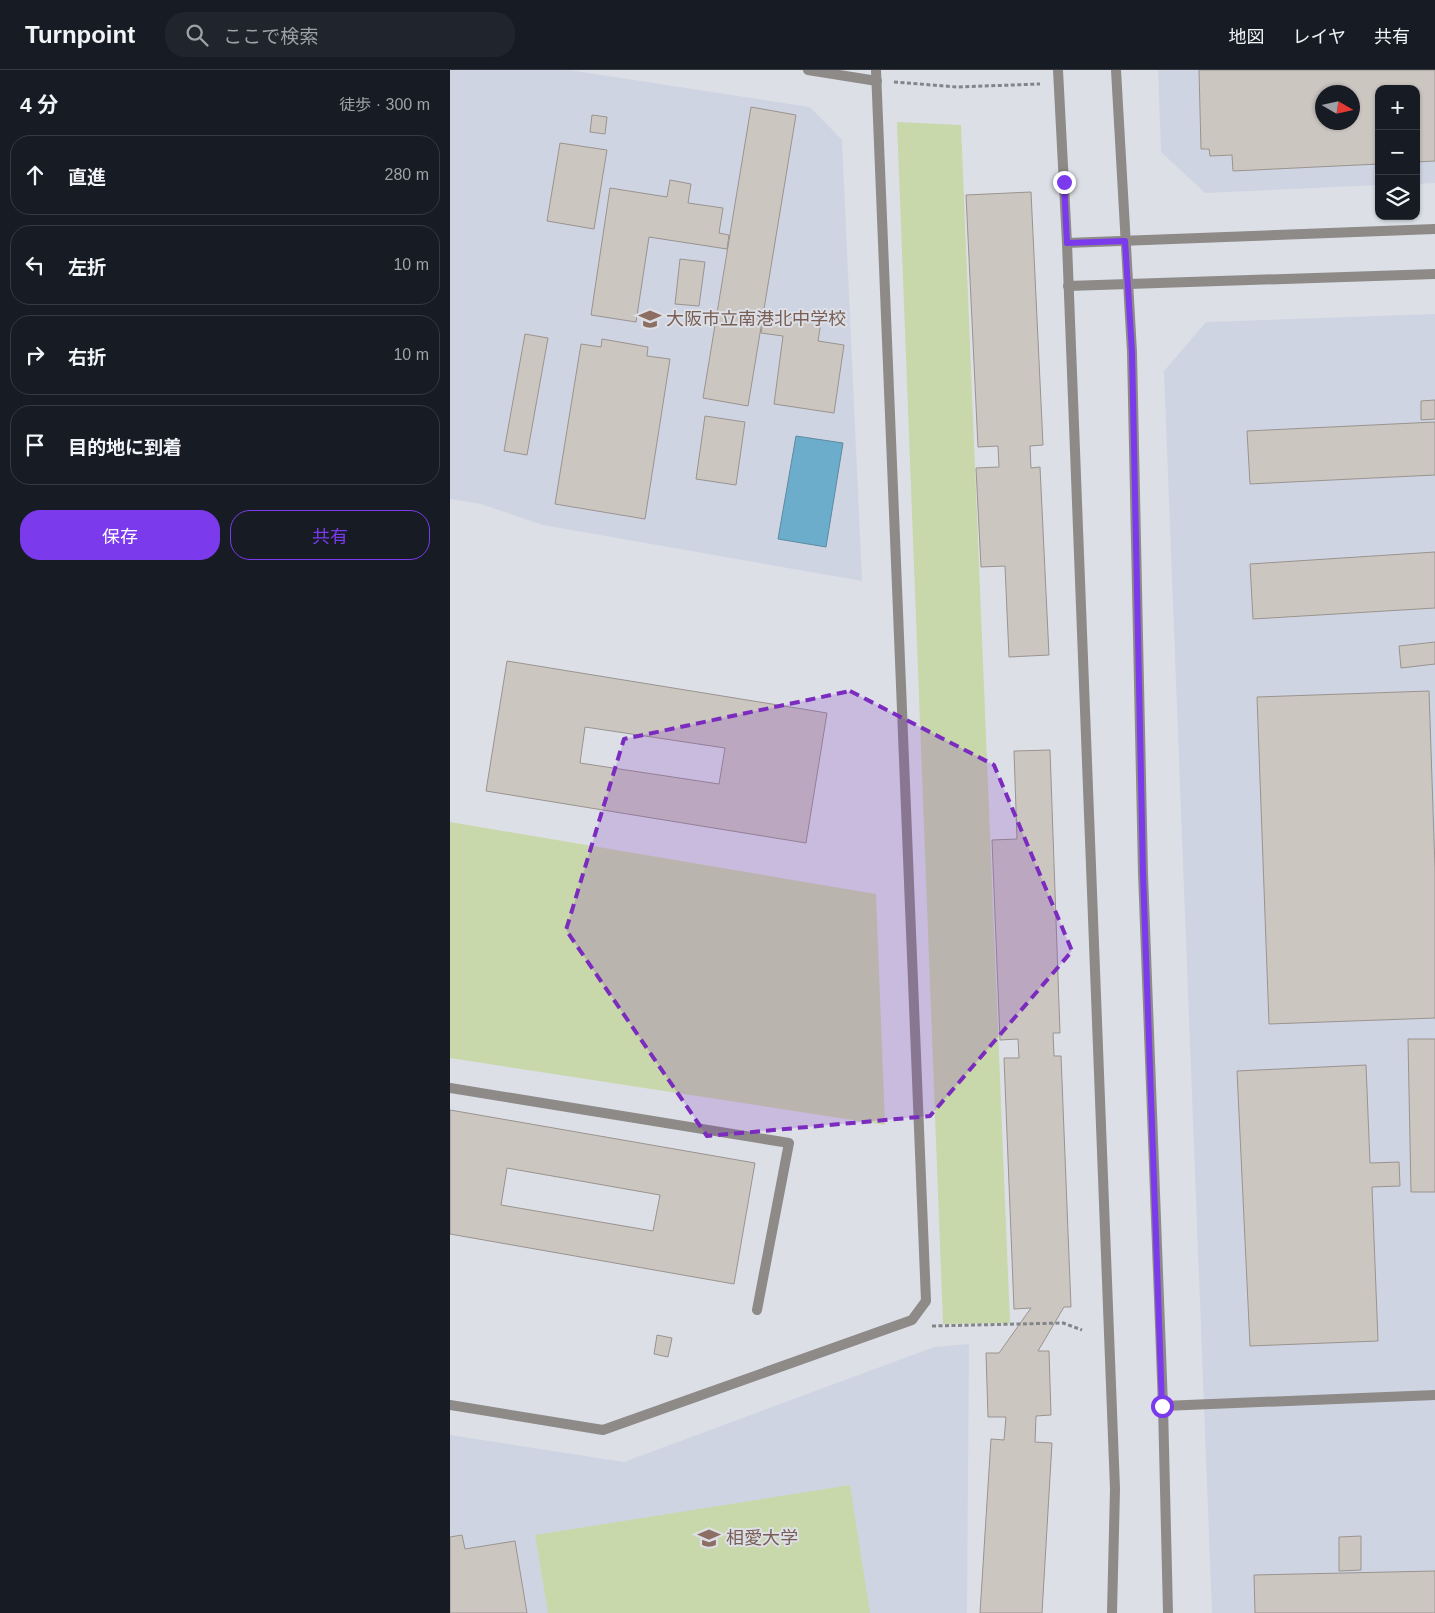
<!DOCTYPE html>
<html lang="ja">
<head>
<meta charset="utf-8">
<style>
  body { margin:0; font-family:Helvetica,"Noto Sans JP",sans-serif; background:#20242c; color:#f1f3f6 }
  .controls { position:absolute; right:15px; top:15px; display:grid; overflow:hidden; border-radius:10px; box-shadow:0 1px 4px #0004 }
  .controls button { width:45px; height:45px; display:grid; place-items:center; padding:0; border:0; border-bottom:1px solid #363941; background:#171b24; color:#f1f3f6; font:25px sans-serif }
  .compass { position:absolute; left:865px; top:15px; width:45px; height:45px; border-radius:50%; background:#171b24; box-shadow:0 1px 4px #0004; rotate:99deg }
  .stop { position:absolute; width:15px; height:15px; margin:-11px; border:4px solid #7c3aed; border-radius:50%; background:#fff }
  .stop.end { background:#7c3aed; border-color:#fff; box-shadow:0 1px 5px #0008 }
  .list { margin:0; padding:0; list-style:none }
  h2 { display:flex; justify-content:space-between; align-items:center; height:65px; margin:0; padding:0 20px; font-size:21px }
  h2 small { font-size:16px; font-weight:400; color:#9ea1a6 }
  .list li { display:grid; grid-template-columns:32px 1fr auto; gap:15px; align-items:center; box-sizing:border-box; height:80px; margin:0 10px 10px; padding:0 10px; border:1px solid #363941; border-radius:20px }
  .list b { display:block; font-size:19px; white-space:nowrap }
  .list em { font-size:16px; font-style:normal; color:#9ea1a6 }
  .actions { display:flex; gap:10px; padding:15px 20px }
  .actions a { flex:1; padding:11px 0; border:1px solid #7c3aed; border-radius:20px; text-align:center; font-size:18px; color:#7c3aed }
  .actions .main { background:#7c3aed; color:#fff }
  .icon { flex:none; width:28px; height:28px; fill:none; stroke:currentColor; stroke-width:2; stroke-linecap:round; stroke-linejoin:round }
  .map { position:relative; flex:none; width:985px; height:1543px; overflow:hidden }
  header { display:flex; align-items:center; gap:30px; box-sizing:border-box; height:70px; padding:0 25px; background:#171b24; border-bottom:1px solid #363941 }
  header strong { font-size:24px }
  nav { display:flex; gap:28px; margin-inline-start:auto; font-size:18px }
  .search { width:350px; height:45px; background:#20242c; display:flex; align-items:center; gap:12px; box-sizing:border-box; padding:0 18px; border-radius:20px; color:#9ea1a6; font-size:19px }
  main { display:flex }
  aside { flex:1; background:#171b24 }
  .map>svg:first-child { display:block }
</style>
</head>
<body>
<header>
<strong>Turnpoint</strong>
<div class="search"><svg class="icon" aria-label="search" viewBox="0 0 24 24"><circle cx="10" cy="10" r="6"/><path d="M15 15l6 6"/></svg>ここで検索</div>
<nav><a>地図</a><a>レイヤ</a><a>共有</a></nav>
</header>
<main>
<aside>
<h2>4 分<small>徒歩 · 300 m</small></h2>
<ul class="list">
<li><svg class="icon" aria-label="ahead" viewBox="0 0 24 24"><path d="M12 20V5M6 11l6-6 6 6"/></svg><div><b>直進</b></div><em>280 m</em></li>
<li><svg class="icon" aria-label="left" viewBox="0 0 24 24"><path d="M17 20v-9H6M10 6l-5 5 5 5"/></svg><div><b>左折</b></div><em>10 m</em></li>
<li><svg class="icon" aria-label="right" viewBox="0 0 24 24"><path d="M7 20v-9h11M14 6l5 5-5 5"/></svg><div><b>右折</b></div><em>10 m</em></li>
<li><svg class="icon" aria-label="arrive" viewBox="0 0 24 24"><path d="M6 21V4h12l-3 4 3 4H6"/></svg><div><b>目的地に到着</b></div></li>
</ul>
<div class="actions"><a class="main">保存</a><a>共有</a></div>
</aside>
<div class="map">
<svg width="985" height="1543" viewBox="0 0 985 1543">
  <rect width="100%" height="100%" fill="#dcdfe6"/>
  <g fill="#cfd4e2" fill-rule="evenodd">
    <path d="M0,0H119L360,37L392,70L412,511L93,455L31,434L0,429Z"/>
    <path d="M708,0H985V113L966,114V19H929V115L755,123L711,82ZM872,22H902V52H872Z"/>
    <path d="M985,244V1543H762L714,301L756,252Z"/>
    <path d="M519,1274L517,1543H0V1365L174,1392L484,1277Z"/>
  </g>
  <g fill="#c8d8aa">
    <path d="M447,52L511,55L560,1253L493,1254Z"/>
    <path d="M0,752L426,824L435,1055L0,988Z"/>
    <path d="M400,1415L420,1543H98L85,1465Z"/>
  </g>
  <path fill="#6dadcc" stroke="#5d8aa0" d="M346,366L393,373L376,477L328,469Z"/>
  <g fill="#ccc6c1" stroke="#9a938f" fill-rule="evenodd">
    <path d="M749,0H985V91L966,92V19H929V94L783,101L782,85L760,86L759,79H751ZM872,22H902V52H872Z"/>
    <path d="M301,37L346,45L298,336L253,328Z"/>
    <path d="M142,45L157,47L155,64L140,62Z"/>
    <path d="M110,73L157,80L144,159L97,151Z"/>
    <path d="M220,110L241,114L238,133L273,138L269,163L279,165L277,179L199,167L186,252L141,245L160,118L217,127Z"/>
    <path d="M581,122L593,375L580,376L581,398L590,397L599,585L559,587L555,496L531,497L526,398L549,397L548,376L528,377L516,125Z"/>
    <path d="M230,189L255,192L249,236L225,234Z"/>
    <path d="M315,243L371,252L368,271L394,275L384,343L324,334L333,266L311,263Z"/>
    <path d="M75,264L98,268L77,385L54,381Z"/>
    <path d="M152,269L198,277L197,286L220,289L195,449L105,434L131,274L151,277Z"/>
    <path d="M985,330V349L971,350V331Z"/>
    <path d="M255,346L295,352L286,415L246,409Z"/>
    <path d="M985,352V405L800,414L797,361Z"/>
    <path d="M985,482V538L803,549L800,494Z"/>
    <path d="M985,572V594L951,598L949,576Z"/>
    <path d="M57,591L377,643L356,773L36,721ZM135,657L275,678L269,714L130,693Z"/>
    <path d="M979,621L985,798V948L819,954L807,627Z"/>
    <path d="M600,680L610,963H603L604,986H611L621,1237H614L588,1281H599L601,1345L586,1346L585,1372L602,1373L592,1543H530L541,1369L554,1370L556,1347H538L536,1283H549L581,1238L564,1239L554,988H569L568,969L550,970L542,770L567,769L564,681Z"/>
    <path d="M958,969H985V1122H961Z"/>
    <path d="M916,995L920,1093L949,1092L950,1116L922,1117L928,1271L800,1276L787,1001Z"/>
    <path d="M0,1040L305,1093L284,1214L0,1164ZM57,1098L210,1125L203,1161L51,1135Z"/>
    <path d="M207,1265L222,1268L218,1287L204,1284Z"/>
    <path d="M12,1465L15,1479L65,1471L77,1543H0V1467Z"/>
    <path d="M911,1466V1500L889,1501V1467Z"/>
    <path d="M985,1501V1543H805L804,1505Z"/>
  </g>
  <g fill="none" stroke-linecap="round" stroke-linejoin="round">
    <g stroke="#838589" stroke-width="3" stroke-dasharray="4 2.5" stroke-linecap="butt">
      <path d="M444,12L507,17L590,14"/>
      <path d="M482,1256L613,1253L632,1260"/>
    </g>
    <path stroke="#8d8a88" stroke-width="10" d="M0,1018L339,1073L307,1240"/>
    <g stroke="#8d8a88" stroke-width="10">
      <path d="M358,0L427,11"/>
      <path d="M608,0L617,173L665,1419L662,1543"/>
      <path d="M666,0L682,282L693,803L713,1336L718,1543"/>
      <path d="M617,173L985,159"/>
      <path d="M618,216L985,204"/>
      <path d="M0,1335L153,1360L462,1250L476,1231L426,0"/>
      <path d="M713,1336L985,1325"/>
    </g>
  </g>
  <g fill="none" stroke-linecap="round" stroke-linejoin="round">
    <path stroke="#7c3aed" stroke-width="6" d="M614,112L617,173L675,171L682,282L693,803L712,1336"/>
  </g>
  <path fill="#7b2cbf" fill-opacity="0.2" stroke="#7b2cbf" stroke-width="4" stroke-dasharray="10 6" stroke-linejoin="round" d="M400,621L544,695L622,881L480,1046L257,1066L116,860L174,669Z"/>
  <defs>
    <g id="school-bare" transform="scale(1.725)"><path d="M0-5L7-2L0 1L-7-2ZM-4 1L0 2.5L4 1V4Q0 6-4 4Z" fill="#8d6e63" stroke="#dcdfe6" stroke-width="2.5" paint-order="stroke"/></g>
    <g id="university-bare" transform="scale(1.725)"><path d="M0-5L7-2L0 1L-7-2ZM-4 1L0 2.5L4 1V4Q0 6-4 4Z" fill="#8d6e63" stroke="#dcdfe6" stroke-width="2.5" paint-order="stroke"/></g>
  </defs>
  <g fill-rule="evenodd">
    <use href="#school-bare" x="200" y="249"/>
    <use href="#university-bare" x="259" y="1468"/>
  </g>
  <g text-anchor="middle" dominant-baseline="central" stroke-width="4" stroke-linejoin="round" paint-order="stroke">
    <g font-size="18" fill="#785e54" stroke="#dcdfe6" text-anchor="start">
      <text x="216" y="249">大阪市立南港北中学校</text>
      <text x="276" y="1468">相愛大学</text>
    </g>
  </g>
</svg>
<div class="controls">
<button>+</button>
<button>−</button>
<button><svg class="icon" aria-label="layers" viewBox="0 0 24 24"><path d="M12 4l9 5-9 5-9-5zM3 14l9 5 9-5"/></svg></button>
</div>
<svg class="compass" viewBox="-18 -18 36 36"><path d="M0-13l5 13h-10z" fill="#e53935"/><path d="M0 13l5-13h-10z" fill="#9ea1a6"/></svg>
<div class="stop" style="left:712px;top:1336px"></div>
<div class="stop end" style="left:614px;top:112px"></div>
</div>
</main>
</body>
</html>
